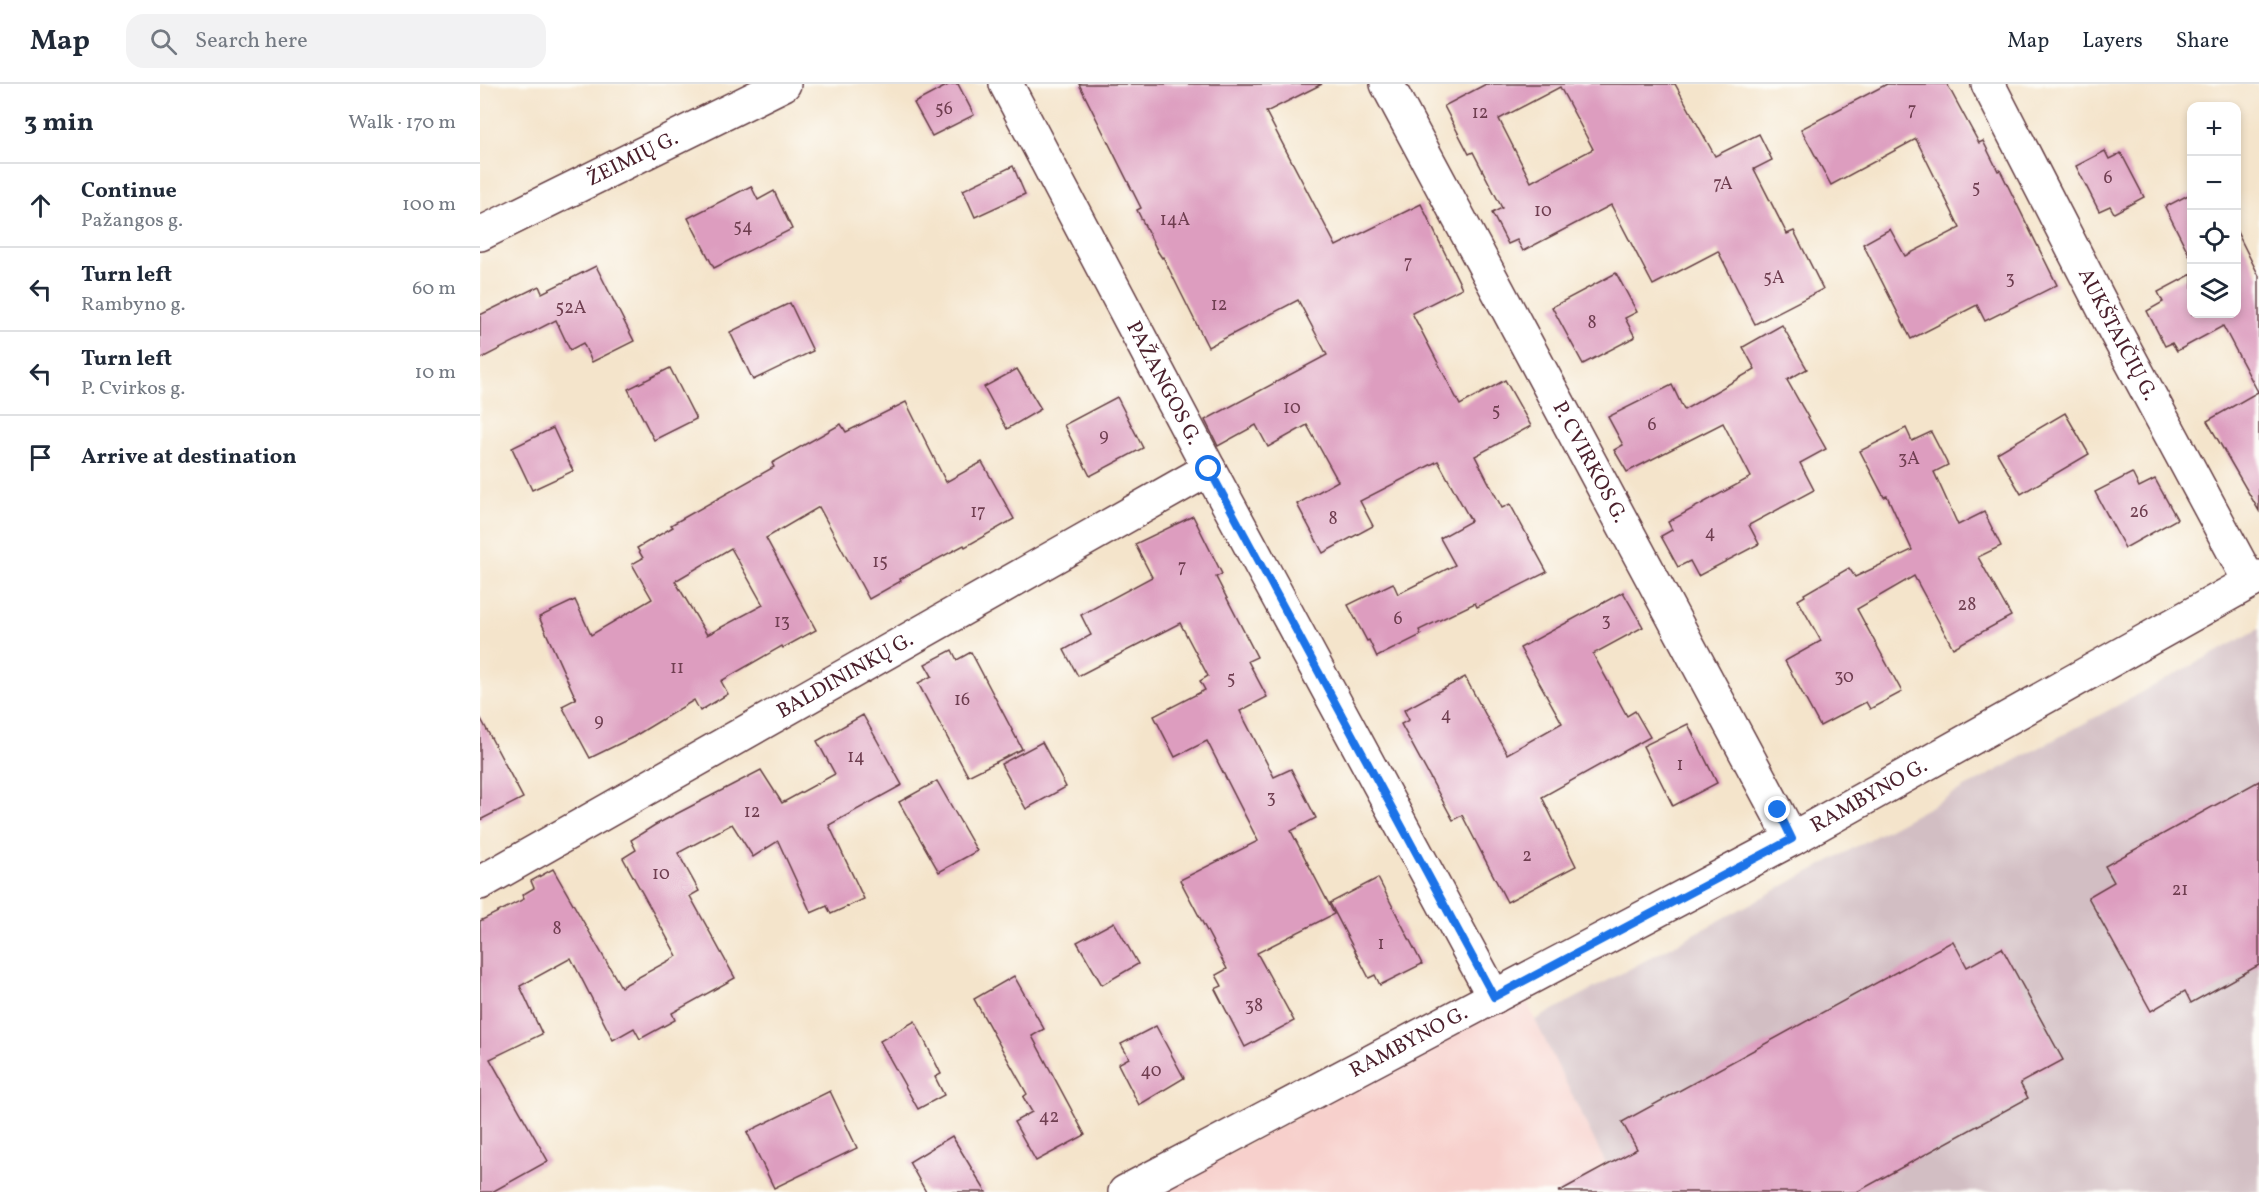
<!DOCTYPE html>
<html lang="en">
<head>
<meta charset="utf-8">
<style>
  body { margin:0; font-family:Vollkorn,serif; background:#f2f2f3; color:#1f2937 }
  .controls { position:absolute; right:18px; top:18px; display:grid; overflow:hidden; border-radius:12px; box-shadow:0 3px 9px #0003 }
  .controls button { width:54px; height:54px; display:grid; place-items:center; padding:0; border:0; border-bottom:2px solid #e0e1e3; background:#fff; color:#1f2937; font:30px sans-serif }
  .stop { position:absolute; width:18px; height:18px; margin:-14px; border:4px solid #1a73e8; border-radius:50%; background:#fff }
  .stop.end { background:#1a73e8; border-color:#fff; box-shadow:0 2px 6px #0008 }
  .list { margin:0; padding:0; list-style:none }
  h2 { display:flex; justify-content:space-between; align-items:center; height:78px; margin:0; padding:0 24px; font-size:26px }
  h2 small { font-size:20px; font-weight:400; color:#747a83 }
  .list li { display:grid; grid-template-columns:39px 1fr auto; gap:18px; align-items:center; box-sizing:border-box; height:84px; padding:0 24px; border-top:2px solid #e0e1e3 }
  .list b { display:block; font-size:22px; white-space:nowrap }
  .list p { margin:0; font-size:20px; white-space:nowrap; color:#747a83 }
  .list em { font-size:20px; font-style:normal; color:#747a83 }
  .icon { flex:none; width:33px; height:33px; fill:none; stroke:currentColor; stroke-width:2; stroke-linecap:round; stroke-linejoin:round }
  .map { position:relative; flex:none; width:1779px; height:1108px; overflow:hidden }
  header { display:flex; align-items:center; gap:36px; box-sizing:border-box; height:84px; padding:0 30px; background:#fff; border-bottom:2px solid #e0e1e3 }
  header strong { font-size:28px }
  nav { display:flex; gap:33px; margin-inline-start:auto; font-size:21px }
  .search { width:420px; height:54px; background:#f2f2f3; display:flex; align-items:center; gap:15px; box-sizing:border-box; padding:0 21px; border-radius:18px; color:#747a83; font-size:22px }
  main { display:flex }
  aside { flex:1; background:#fff }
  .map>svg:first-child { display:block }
</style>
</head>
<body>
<header>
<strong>Map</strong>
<div class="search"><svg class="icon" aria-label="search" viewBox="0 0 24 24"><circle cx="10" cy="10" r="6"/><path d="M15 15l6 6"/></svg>Search here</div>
<nav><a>Map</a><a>Layers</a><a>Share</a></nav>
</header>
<main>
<aside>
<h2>3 min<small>Walk · 170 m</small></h2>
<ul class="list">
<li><svg class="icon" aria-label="ahead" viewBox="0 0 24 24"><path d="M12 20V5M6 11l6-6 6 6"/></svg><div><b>Continue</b><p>Pažangos g.</p></div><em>100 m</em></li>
<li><svg class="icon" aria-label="left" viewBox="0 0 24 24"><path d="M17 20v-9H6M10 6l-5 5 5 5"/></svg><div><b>Turn left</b><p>Rambyno g.</p></div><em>60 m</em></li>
<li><svg class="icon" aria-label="left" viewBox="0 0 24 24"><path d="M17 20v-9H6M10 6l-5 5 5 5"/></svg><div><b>Turn left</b><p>P. Cvirkos g.</p></div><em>10 m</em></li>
<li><svg class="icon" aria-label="arrive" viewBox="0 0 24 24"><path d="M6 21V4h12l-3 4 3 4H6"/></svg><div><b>Arrive at destination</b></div></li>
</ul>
</aside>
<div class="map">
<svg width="1779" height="1108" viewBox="0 0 1779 1108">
  <rect width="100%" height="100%" fill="#fdfcf7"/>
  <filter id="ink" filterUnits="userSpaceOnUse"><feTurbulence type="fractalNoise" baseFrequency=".0167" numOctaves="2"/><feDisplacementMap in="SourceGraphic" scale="12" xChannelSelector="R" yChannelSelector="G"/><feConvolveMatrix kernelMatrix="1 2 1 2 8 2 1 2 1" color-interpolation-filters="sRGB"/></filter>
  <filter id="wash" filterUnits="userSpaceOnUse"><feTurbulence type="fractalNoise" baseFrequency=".008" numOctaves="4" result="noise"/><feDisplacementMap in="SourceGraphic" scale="24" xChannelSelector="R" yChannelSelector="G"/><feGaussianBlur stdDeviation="1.35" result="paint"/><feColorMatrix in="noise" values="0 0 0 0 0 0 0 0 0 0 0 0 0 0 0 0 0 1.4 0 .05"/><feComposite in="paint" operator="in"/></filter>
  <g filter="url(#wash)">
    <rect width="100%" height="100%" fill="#f4e4cb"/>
    <path fill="#f7d0cc" d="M1044,910L1055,936L1180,1108H679Z"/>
    <path fill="#d2bec3" d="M1779,545V1108H1180L1127,1082L1055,936Z"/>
    <g id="blocks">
      <g fill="#dd9dbf" fill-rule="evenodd">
        <path d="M470,0H478L494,31L452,52L434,19Z"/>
        <path d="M599,0H842L786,28L856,162L941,120L982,204L932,229L980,321L1025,296L1051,342L995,372L1022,424L1030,420L1067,488L997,523L995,519L939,546L941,551L897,573L889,556L887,557L868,521L913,499L918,510L975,481L960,454L991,437L958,377L880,417L893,442L843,469L817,420L858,397L827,341L788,363L776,341L738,362L725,336L847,271L818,216L728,263L683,173L682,174L678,168L657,126L661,124Z"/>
        <path d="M1006,0H1195L1235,72L1279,50L1292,76L1274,85L1307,150L1314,147L1343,205L1275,240L1238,167L1173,201L1131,121L1043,167L1037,156L1028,160L1012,129L1022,124L993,68L989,70L964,22ZM1080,3L1113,65L1051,98L1019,35Z"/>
        <path d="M1407,0H1467L1499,59L1503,57L1518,87L1520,86L1577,201L1505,237L1497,221L1431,255L1383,160L1410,145L1425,172L1480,144L1436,55L1351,101L1321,45Z"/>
        <path d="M1625,67L1629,75L1641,69L1664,113L1634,129L1630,122L1619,127L1596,82Z"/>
        <path d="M533,82L545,110L495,133L483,106Z"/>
        <path d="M271,102L278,116L294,107L312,145L234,184L208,134Z"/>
        <path d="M1712,109V176L1685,123Z"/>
        <path d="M1756,146L1779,192V427L1727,337L1778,308L1743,242L1697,267L1692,259L1685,262L1667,227L1683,218L1678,208L1712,190V230H1756Z"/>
        <path d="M116,182L154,257L112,278L103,259L90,266L76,236L0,275V231L59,202L62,209Z"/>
        <path d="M1136,189L1157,228L1145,234L1155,253L1103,280L1072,223Z"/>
        <path d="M310,219L333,267L273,296L250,248Z"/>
        <path d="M1302,241L1327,285L1307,296L1346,365L1320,379L1334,406L1269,441L1279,460L1218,492L1210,477L1198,483L1181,452L1192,446L1188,438L1271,393L1243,339L1147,388L1134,366L1143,361L1128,333L1192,301L1204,326L1275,285L1263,263Z"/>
        <path d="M190,284L216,335L174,356L148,305Z"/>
        <path d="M537,285L561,325L527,345L504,303Z"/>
        <path d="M637,313L663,364L610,392L584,341Z"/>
        <path d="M426,318L466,398L502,378L534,435L485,463L484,461L420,495L421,497L389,515L339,423L286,454L336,546L303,564L302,562L241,597L248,610L220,627L214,616L153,653L110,674L82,622L96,615L59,533L95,516L111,551L172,515L152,480L163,474L157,464L193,443L191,441L294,383L292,379L361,340L366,348ZM251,464L283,521L227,551L195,497Z"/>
        <path d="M1585,329L1609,370L1541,410L1517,369Z"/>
        <path d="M73,344L93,387L52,406L32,364Z"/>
        <path d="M1426,344L1432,357L1451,348L1468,381L1454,388L1478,441L1504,428L1521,462L1498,473L1531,532L1473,564L1434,492L1377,525L1422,608L1390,625L1386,618L1340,642L1305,577L1341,557L1318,516L1325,512L1324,510L1369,484L1375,493L1432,466L1407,412L1404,413L1380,367Z"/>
        <path d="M1652,389L1659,403L1675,395L1697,435L1645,464L1615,408Z"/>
        <path d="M713,432L742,490L736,493L777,573L768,577L787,613L760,627L794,693L811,685L836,734L811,747L854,830L777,869L814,937L765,963L735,905L742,902L736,891L747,885L700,796L778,757L727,657L695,673L674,632L725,606L720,597L728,592L700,539L598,592L584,566L611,551L601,531L672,493L655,460Z"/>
        <path d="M1143,508L1163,543L1113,570L1147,632L1155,627L1170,653L1062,713L1096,782L1027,818L982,731L973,736L921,640L929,636L924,626L985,593L1027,670L1082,639L1040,564Z"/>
        <path d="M472,566L477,576L491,568L542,665L488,692L438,599L452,592L445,580Z"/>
        <path d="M383,631L422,701L349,741L384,815L351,830L347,822L331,829L298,757L273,773L252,740L198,769L219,807L210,812L255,894L192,929L195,936L160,955L154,944L133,956L91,874L40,902L62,950L10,975L68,1077L12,1108H0V837L44,815L42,811L54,804L51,797L73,785L141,903L197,872L143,774L156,766L151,756L175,741L281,686L302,719L355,690L337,657Z"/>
        <path d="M0,633L43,714L0,736Z"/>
        <path d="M1208,640L1237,699L1193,722L1163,662Z"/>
        <path d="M562,658L586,703L546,725L521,680Z"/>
        <path d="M457,697L497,767L459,788L419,718Z"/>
        <path d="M1779,697V881L1711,919L1705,907L1671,927L1608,813L1634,798L1625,782Z"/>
        <path d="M898,794L942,880L900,901L895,891L889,894L850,819Z"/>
        <path d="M634,838L658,880L622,901L597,858Z"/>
        <path d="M1473,857L1487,883L1522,864L1583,976L1540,999L1548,1014L1377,1108H1078L1157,1065L1142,1038Z"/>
        <path d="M534,892L564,945L552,952L605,1051L556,1077L534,1038L552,1028L543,1013L547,1010L494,915Z"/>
        <path d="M435,937L461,990L455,993L464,1011L438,1025L400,957Z"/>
        <path d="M676,942L704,994L659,1021L638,980L649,974L641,960Z"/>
        <path d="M350,1007L377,1064L294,1104L267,1048Z"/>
        <path d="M472,1052L506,1108H446L429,1078Z"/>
      </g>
    </g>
  </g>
  <g filter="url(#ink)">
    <use href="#blocks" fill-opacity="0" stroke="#643d43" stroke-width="1.5"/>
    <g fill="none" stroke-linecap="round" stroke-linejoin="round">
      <g stroke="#643d43" stroke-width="36">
        <g id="minor">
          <path id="s1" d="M526,0L729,385L1014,913"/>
          <path id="s2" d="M907,0L1312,755"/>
          <path id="s3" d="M1508,0L1635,247L1770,498"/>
          <path id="s4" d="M0,799L729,385"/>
          <path id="s5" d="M645,1108L1312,755L1779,493"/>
        </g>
      </g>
      <g stroke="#643d43" stroke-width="36">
        <g id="major">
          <path id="s6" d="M0,150L304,0"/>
        </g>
      </g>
      <use href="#minor" stroke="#fff" stroke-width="33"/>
      <use href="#major" stroke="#fff" stroke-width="33"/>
    </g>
  </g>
  <g fill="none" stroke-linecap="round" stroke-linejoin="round" filter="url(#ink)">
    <path stroke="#1a73e8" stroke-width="8" d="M729,385L1014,913L1312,755L1298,726"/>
  </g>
  <g text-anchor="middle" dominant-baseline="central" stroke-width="5" stroke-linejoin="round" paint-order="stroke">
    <g font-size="18" fill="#6f3e50">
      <text x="464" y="25">56</text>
      <text x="1432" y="26">7</text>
      <text x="1000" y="29">12</text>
      <text x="1628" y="94">6</text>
      <text x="1243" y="100">7A</text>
      <text x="1496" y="104">5</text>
      <text x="1063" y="127">10</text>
      <text x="695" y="136">14A</text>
      <text x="263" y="143">54</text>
      <text x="928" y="179">7</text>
      <text x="1294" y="194">5A</text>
      <text x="1530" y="195">3</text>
      <text x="739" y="221">12</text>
      <text x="91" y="224">52A</text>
      <text x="1112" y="239">8</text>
      <text x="812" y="324">10</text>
      <text x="1016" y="327">5</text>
      <text x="1172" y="341">6</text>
      <text x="624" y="352">9</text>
      <text x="1429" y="375">3A</text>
      <text x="498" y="428">17</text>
      <text x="1659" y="428">26</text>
      <text x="853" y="435">8</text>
      <text x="1230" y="449">4</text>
      <text x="400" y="478">15</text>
      <text x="702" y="483">7</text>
      <text x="1487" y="521">28</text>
      <text x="918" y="535">6</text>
      <text x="1126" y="537">3</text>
      <text x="302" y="538">13</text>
      <text x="197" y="584">11</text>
      <text x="1364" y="593">30</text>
      <text x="751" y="595">5</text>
      <text x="482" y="616">16</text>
      <text x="966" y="631">4</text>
      <text x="119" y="637">9</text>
      <text x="376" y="673">14</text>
      <text x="1200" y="681">1</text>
      <text x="791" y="714">3</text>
      <text x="272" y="728">12</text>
      <text x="1047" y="772">2</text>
      <text x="181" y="790">10</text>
      <text x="1700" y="806">21</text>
      <text x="77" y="845">8</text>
      <text x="901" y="860">1</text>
      <text x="774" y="922">38</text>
      <text x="671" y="987">40</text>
      <text x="569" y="1033">42</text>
    </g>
    <g font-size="21" fill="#4a1f2b" stroke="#fdfcf7">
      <text stroke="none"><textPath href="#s6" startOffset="170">ŽEIMIŲ G.</textPath></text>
      <text stroke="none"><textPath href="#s3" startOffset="282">AUKŠTAIČIŲ G.</textPath></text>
      <text stroke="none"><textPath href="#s1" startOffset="338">PAŽANGOS G.</textPath></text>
      <text stroke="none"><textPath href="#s2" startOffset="429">P. CVIRKOS G.</textPath></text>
      <text stroke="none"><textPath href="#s4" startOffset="420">BALDININKŲ G.</textPath></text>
      <text stroke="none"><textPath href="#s5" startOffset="843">RAMBYNO G.</textPath></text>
      <text stroke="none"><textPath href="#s5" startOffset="321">RAMBYNO G.</textPath></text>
    </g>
  </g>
</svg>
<div class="controls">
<button>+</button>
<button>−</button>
<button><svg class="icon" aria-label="locate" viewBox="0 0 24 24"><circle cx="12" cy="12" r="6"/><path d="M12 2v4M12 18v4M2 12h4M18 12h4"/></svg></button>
<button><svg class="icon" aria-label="layers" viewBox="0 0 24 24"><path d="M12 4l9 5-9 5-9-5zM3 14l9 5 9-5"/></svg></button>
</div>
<div class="stop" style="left:729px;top:385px"></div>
<div class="stop end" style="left:1298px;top:726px"></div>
</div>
</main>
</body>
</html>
